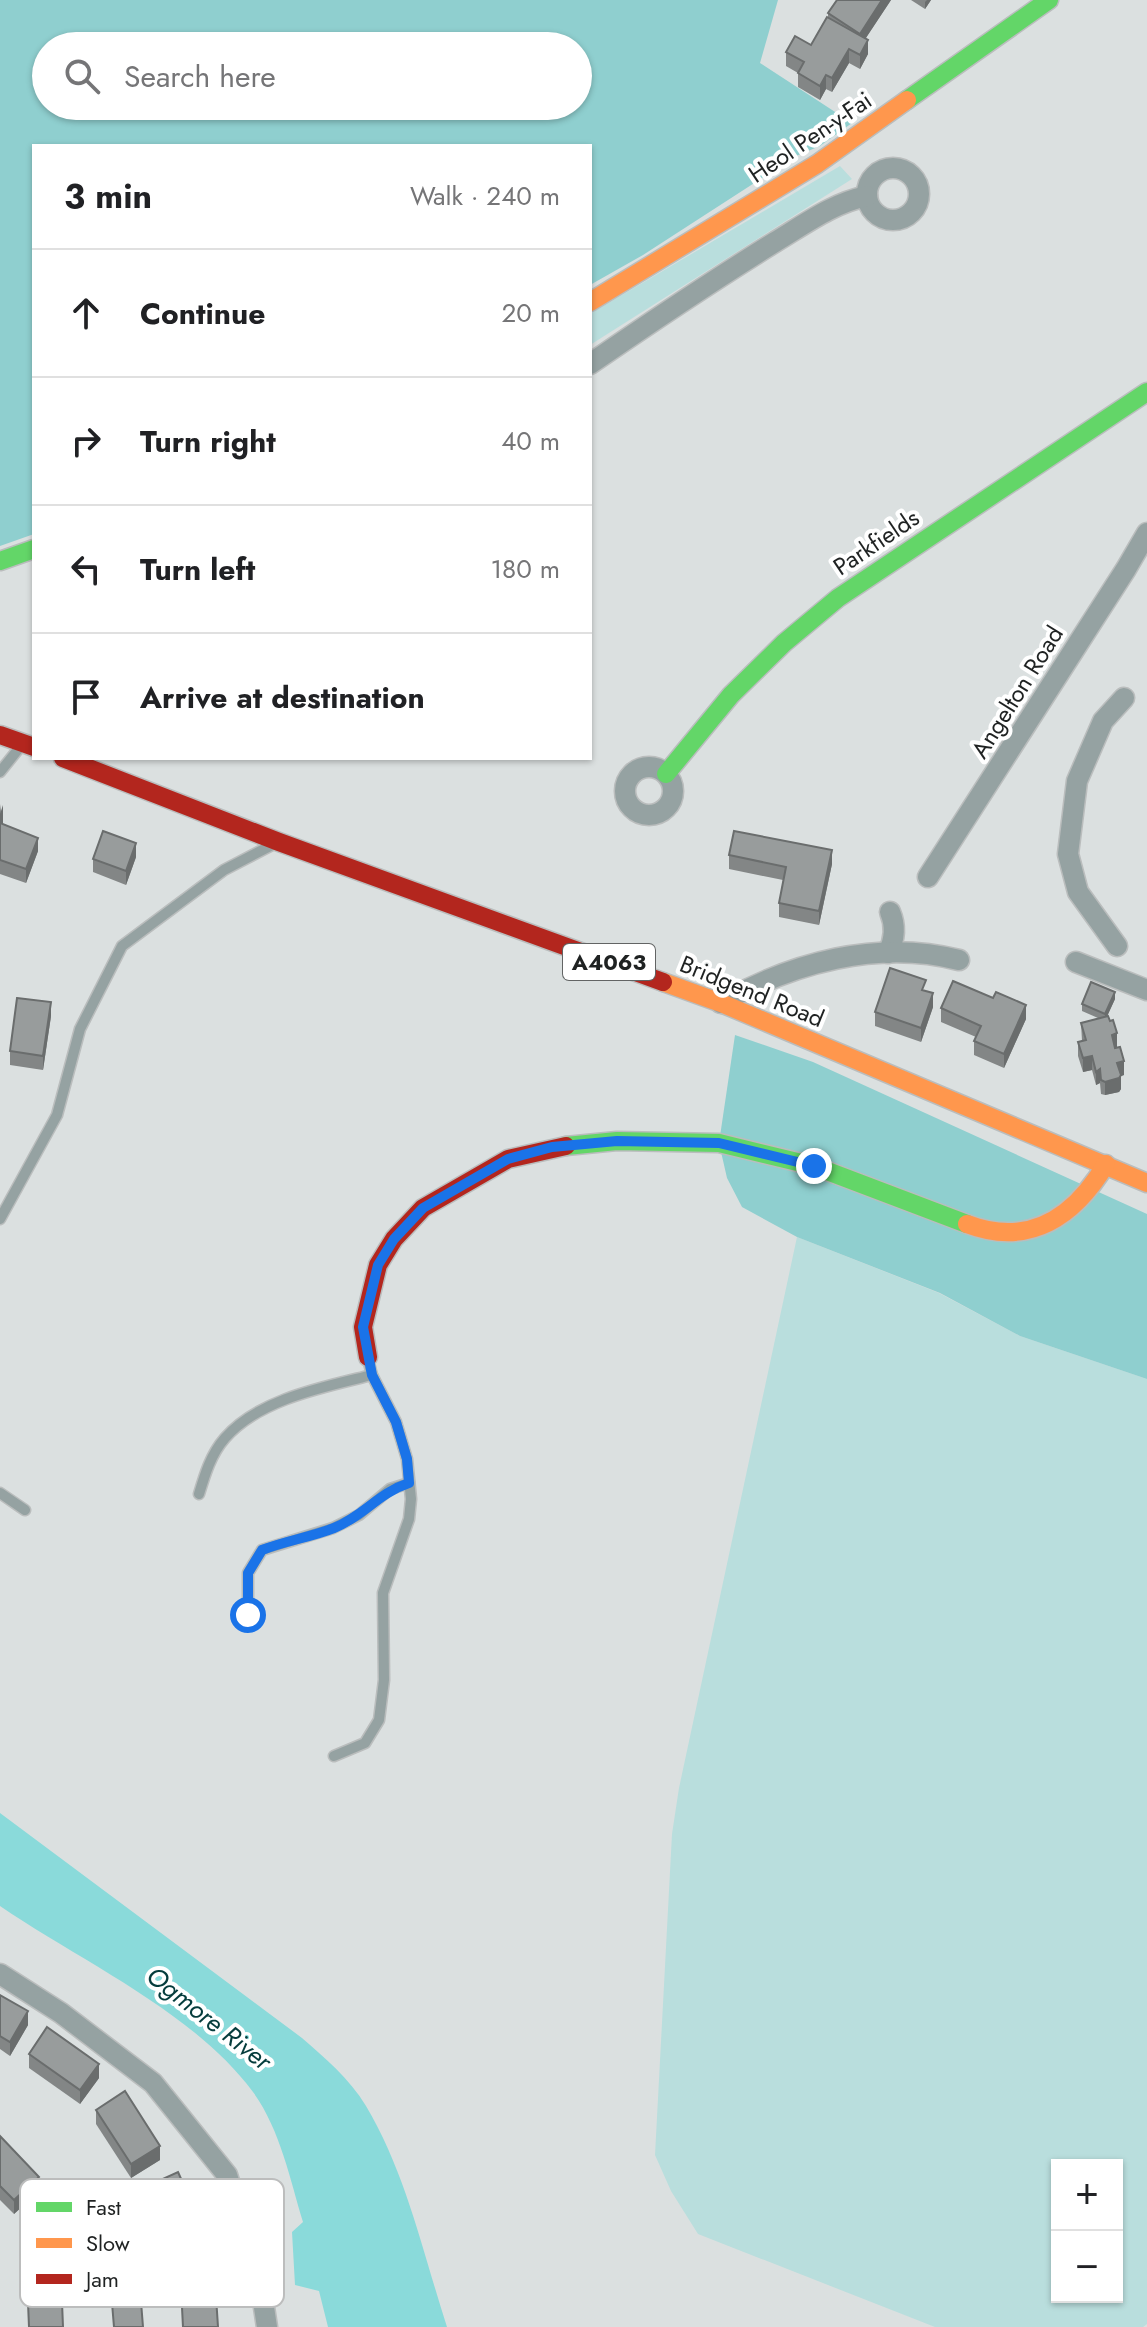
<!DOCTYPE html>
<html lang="en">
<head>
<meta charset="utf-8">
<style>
  body { margin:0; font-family:Jost,sans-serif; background:#f6f6f6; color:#202124 }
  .controls { position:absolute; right:24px; bottom:24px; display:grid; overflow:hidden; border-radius:0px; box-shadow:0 2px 6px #0004 }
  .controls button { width:72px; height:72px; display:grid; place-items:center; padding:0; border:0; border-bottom:2px solid #e0e0e0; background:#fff; color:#202124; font:40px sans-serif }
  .stop { position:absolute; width:24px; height:24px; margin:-18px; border:6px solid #1a73e8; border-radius:50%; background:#fff }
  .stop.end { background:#1a73e8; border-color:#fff; box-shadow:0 2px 8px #0008 }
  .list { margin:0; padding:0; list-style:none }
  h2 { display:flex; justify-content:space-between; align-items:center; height:104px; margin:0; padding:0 32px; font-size:34px }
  h2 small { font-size:26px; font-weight:400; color:#757577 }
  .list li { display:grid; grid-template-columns:52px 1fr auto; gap:24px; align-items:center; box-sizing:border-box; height:128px; padding:0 32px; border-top:2px solid #e0e0e0 }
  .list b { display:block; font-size:30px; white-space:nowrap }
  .list em { font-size:26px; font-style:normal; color:#757577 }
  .icon { flex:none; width:44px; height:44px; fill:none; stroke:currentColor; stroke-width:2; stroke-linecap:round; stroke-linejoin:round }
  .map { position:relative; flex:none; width:1147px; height:2327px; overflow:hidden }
  .search { position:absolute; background:#fff; box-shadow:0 2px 6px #0004; left:32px; top:32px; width:560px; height:88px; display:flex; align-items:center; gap:20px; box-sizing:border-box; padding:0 28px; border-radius:44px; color:#757577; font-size:30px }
  .panel { position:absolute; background:#fff; box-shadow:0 2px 6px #0004; left:32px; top:144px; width:560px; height:616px; border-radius:0px }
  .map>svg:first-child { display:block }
</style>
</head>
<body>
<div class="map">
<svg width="1147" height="2327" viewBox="0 0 1147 2327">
  <rect width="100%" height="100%" fill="#dbe0e0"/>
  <g fill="#b9dedd" fill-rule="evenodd">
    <path d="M840,166L852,179L590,345V314Z"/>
    <path d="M797,1237L939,1293L1020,1336L1147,1379V2324L1143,2327H935L698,2234L671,2191L655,2155L672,1834L679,1788ZM1057,2165H1117V2297H1057Z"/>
  </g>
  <g fill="#8fcfcf" fill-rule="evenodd">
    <path d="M0,0H778L760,63L852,123L820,146L796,156L643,255L590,285V146H34V534L0,546ZM46,46H578V106H46Z"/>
    <path d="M735,1035L813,1062L1147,1214V1379L1020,1336L940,1293L797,1237L742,1207L727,1178L719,1143Z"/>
  </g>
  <path fill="#8adada" d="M0,1813L302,2038C325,2058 349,2078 366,2106C406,2173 423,2253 447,2327H328L319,2291L295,2285L292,2232L303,2222C290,2179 280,2129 253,2092C194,2012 82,1962 0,1906Z"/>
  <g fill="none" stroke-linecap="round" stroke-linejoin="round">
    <g stroke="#babdbd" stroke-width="13">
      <g id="lane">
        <path d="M0,772L20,747"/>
        <path d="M0,1219L57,1115L80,1029L122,946L224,870L272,845"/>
        <path d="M0,1493L25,1510"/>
        <path d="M199,1494C205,1474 211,1454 225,1438C259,1399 324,1387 372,1375"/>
        <path d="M248,1615V1573L262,1550L333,1528L359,1515L390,1489L409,1483"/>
        <path d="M334,1756L365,1743L379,1720L384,1680L383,1593L409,1519L411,1499L407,1459L396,1422L372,1375L368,1359"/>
      </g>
    </g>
    <g stroke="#babdbd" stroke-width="23">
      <g id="street">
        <circle cx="893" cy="194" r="26"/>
        <path d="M590,364C651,322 712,281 775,242C805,224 833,203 867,196"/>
        <circle cx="649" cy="791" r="24"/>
        <path d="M928,877L1126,569L1147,533"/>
        <path d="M1117,946L1078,892L1068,854L1077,781L1103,721L1124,698"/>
        <path d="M888,953C895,939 896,926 890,912"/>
        <path d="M1076,962L1147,990"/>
        <path d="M721,1003C792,963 878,939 959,960"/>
        <path d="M0,1974L61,2013L153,2083L227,2175L260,2281L267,2327"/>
      </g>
    </g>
    <g stroke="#babdbd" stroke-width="21">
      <g id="fast">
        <path d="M907,100L1049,0"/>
        <path d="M0,561L34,549"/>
        <path d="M666,774L731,695L784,643L838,598L1147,392"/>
        <path d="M566,1146L617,1141L719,1143L814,1166L967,1224"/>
      </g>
    </g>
    <g stroke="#babdbd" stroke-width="21">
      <g id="slow">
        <path d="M590,302L817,164L907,100"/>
        <path d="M663,982L721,1003L1147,1183"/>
        <path d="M967,1224C1030,1248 1075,1216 1106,1164"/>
      </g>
    </g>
    <g stroke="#babdbd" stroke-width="21">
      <g id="jam">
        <path d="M0,735L34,747"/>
        <path d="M63,758L279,842L663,982"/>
        <path d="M368,1357L363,1327L378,1265L394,1239L423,1208L508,1159L566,1146"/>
      </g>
    </g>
    <use href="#lane" stroke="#95a2a2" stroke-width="10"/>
    <use href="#street" stroke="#95a2a2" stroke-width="20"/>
    <use href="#fast" stroke="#63d668" stroke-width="18"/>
    <use href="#slow" stroke="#ff974d" stroke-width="18"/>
    <use href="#jam" stroke="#b3261e" stroke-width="18"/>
  </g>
  <g fill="#838686">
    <path d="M837,0H891L865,39L868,54L860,69L849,63L832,92L826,89L820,100L798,87V73L786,66V52L811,45L828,18V13Z"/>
    <path d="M911,0H931L925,9Z"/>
    <path d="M0,804L3,825L38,851L26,883L0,874Z"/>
    <path d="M729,855L832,864L819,925L779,917V903L783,880L729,869Z"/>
    <path d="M136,857L126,885L93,872V859Z"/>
    <path d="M926,991L933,1007L921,1042L875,1026V1012Z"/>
    <path d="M1115,999L1107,1016L1117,1047H1115L1124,1075L1121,1076V1089L1119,1092L1105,1095L1101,1094L1100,1083L1096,1085L1092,1070L1083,1072L1078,1056V1042L1082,1041L1081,1023L1098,1018L1082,1011V1004Z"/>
    <path d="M941,1008L1026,1019L1004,1068L974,1055V1041L976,1037L941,1022Z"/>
    <path d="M51,1016L43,1070L10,1065V1051Z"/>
    <path d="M0,1995L28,2025L10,2056L0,2049Z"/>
    <path d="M29,2054L99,2078L80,2104L29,2068Z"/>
    <path d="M96,2110L160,2160L131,2178L96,2124Z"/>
    <path d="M0,2136L39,2191L14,2214L0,2200Z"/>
    <path d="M145,2187L204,2244L171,2258L145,2201Z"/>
    <path d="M20,2219L65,2247V2260L23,2264Z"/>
  </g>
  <g fill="#6a6d6d">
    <path d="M882,0H891L860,47V34Z"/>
    <path d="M927,0H931L925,9V2Z"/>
    <path d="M868,40V54L860,69V55Z"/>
    <path d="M849,49V63L832,92V78Z"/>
    <path d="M826,75V89L820,100V86Z"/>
    <path d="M3,805V825L0,834V814Z"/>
    <path d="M38,838V851L26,883V869Z"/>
    <path d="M136,843V857L126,885V871Z"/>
    <path d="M832,850V864L819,925V911Z"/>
    <path d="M1115,992V999L1105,1021V1014Z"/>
    <path d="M933,993V1007L921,1042V1028Z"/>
    <path d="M51,1002V1016L43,1070V1056Z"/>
    <path d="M1026,1005V1019L1004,1068V1054Z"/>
    <path d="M1117,1033V1047L1112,1048V1035Z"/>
    <path d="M1092,1056V1070L1083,1072V1058Z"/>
    <path d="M1124,1061V1075L1121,1076V1089L1119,1092L1105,1095V1082L1117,1063Z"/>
    <path d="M1100,1069V1083L1096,1085V1072Z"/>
    <path d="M28,2011V2025L10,2056V2042Z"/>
    <path d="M99,2064V2078L80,2104V2090Z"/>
    <path d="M160,2146V2160L131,2178V2164Z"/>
    <path d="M39,2177V2191L14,2214V2200Z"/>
    <path d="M204,2230V2244L171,2258V2245Z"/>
  </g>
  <g fill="#989c9c" stroke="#6a6d6d" stroke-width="2">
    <path d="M837,0H882L860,34L828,13Z"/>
    <path d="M827,17L868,40L860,55L849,49L832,78L826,75L820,86L798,73L804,62L786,52L795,36L811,45Z"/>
    <path d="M0,823L38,838L26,869L0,860Z"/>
    <path d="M103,831L136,843L126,871L93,859Z"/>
    <path d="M734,831L832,850L819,911L779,903L786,867L729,855Z"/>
    <path d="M890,968L926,980L922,990L933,993L921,1028L875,1012Z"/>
    <path d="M953,981L993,998L996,992L1026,1005L1004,1054L974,1041L981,1026L941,1008Z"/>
    <path d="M1091,982L1115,992L1105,1014L1082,1004Z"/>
    <path d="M17,998L51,1002L43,1056L10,1051Z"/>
    <path d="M1108,1016L1110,1021L1113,1020L1117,1033L1112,1035L1115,1048L1120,1047L1124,1061L1117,1063L1121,1075L1119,1078L1105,1082L1101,1080L1100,1069L1096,1072L1092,1056L1083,1058L1078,1042L1086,1040L1081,1023Z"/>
    <path d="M0,1995L28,2011L10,2042L0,2036Z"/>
    <path d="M47,2027L99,2064L80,2090L29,2054Z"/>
    <path d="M125,2091L160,2146L131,2164L96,2110Z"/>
    <path d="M0,2136L39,2177L14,2200L0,2186Z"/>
    <path d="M178,2172L204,2230L171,2245L145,2187Z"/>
    <path d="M214,2266L218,2327H183L180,2268Z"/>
    <path d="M61,2277L63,2327H29L27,2278Z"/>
    <path d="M140,2289L143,2327H114L111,2291Z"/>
  </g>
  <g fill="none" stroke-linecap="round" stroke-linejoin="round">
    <path stroke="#1a73e8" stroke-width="10" d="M248,1615V1573L262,1550C285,1541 311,1537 334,1528C364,1516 378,1493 409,1483L407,1459L396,1422L372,1375L363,1327L378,1265L394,1239L423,1208L508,1159L552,1147L617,1141L719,1143L814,1166"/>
  </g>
  <g text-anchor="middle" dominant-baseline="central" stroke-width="8" stroke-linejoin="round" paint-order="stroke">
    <rect fill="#fff" stroke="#626464" stroke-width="2" x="563" y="944" width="92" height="36" rx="6"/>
    <g font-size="22" font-weight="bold" fill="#1f2222">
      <text x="609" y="962">A4063</text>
    </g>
    <g font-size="24" fill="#1f2222" stroke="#fff">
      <text transform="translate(810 137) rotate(-34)">Heol Pen-y-Fai</text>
      <text transform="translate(876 542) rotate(-34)">Parkfields</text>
      <text transform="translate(1017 692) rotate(-58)">Angelton Road</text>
      <text transform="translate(752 991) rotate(22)">Bridgend Road</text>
    </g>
    <g font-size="26" font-style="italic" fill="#053c3c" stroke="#fff">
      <text transform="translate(209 2018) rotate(38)">Ogmore River</text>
    </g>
  </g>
  <rect x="20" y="2179" width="264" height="128" rx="12" fill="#fff" stroke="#bcbdbd" stroke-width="2"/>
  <rect x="36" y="2202" width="36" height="10" fill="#63d668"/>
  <rect x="36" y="2238" width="36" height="10" fill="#ff974d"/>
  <rect x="36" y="2274" width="36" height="10" fill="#b3261e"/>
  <g font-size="22" fill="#1f2222">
    <text x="86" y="2215">Fast</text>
    <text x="86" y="2251">Slow</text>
    <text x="86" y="2287">Jam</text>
  </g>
</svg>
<div class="controls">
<button>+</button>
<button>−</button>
</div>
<div class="stop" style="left:248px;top:1615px"></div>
<div class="stop end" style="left:814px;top:1166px"></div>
<div class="search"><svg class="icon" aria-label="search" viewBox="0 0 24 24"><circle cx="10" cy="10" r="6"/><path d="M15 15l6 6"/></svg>Search here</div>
<section class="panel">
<h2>3 min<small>Walk · 240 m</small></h2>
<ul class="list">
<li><svg class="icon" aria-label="ahead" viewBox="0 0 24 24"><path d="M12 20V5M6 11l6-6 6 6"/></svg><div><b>Continue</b></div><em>20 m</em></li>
<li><svg class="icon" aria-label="right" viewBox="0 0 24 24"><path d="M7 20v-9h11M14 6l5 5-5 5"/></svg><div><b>Turn right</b></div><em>40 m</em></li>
<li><svg class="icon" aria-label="left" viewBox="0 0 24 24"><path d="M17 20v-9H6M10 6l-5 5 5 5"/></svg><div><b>Turn left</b></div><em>180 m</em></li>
<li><svg class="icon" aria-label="arrive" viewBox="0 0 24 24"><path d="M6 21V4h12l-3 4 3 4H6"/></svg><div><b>Arrive at destination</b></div></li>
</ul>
</section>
</div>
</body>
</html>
